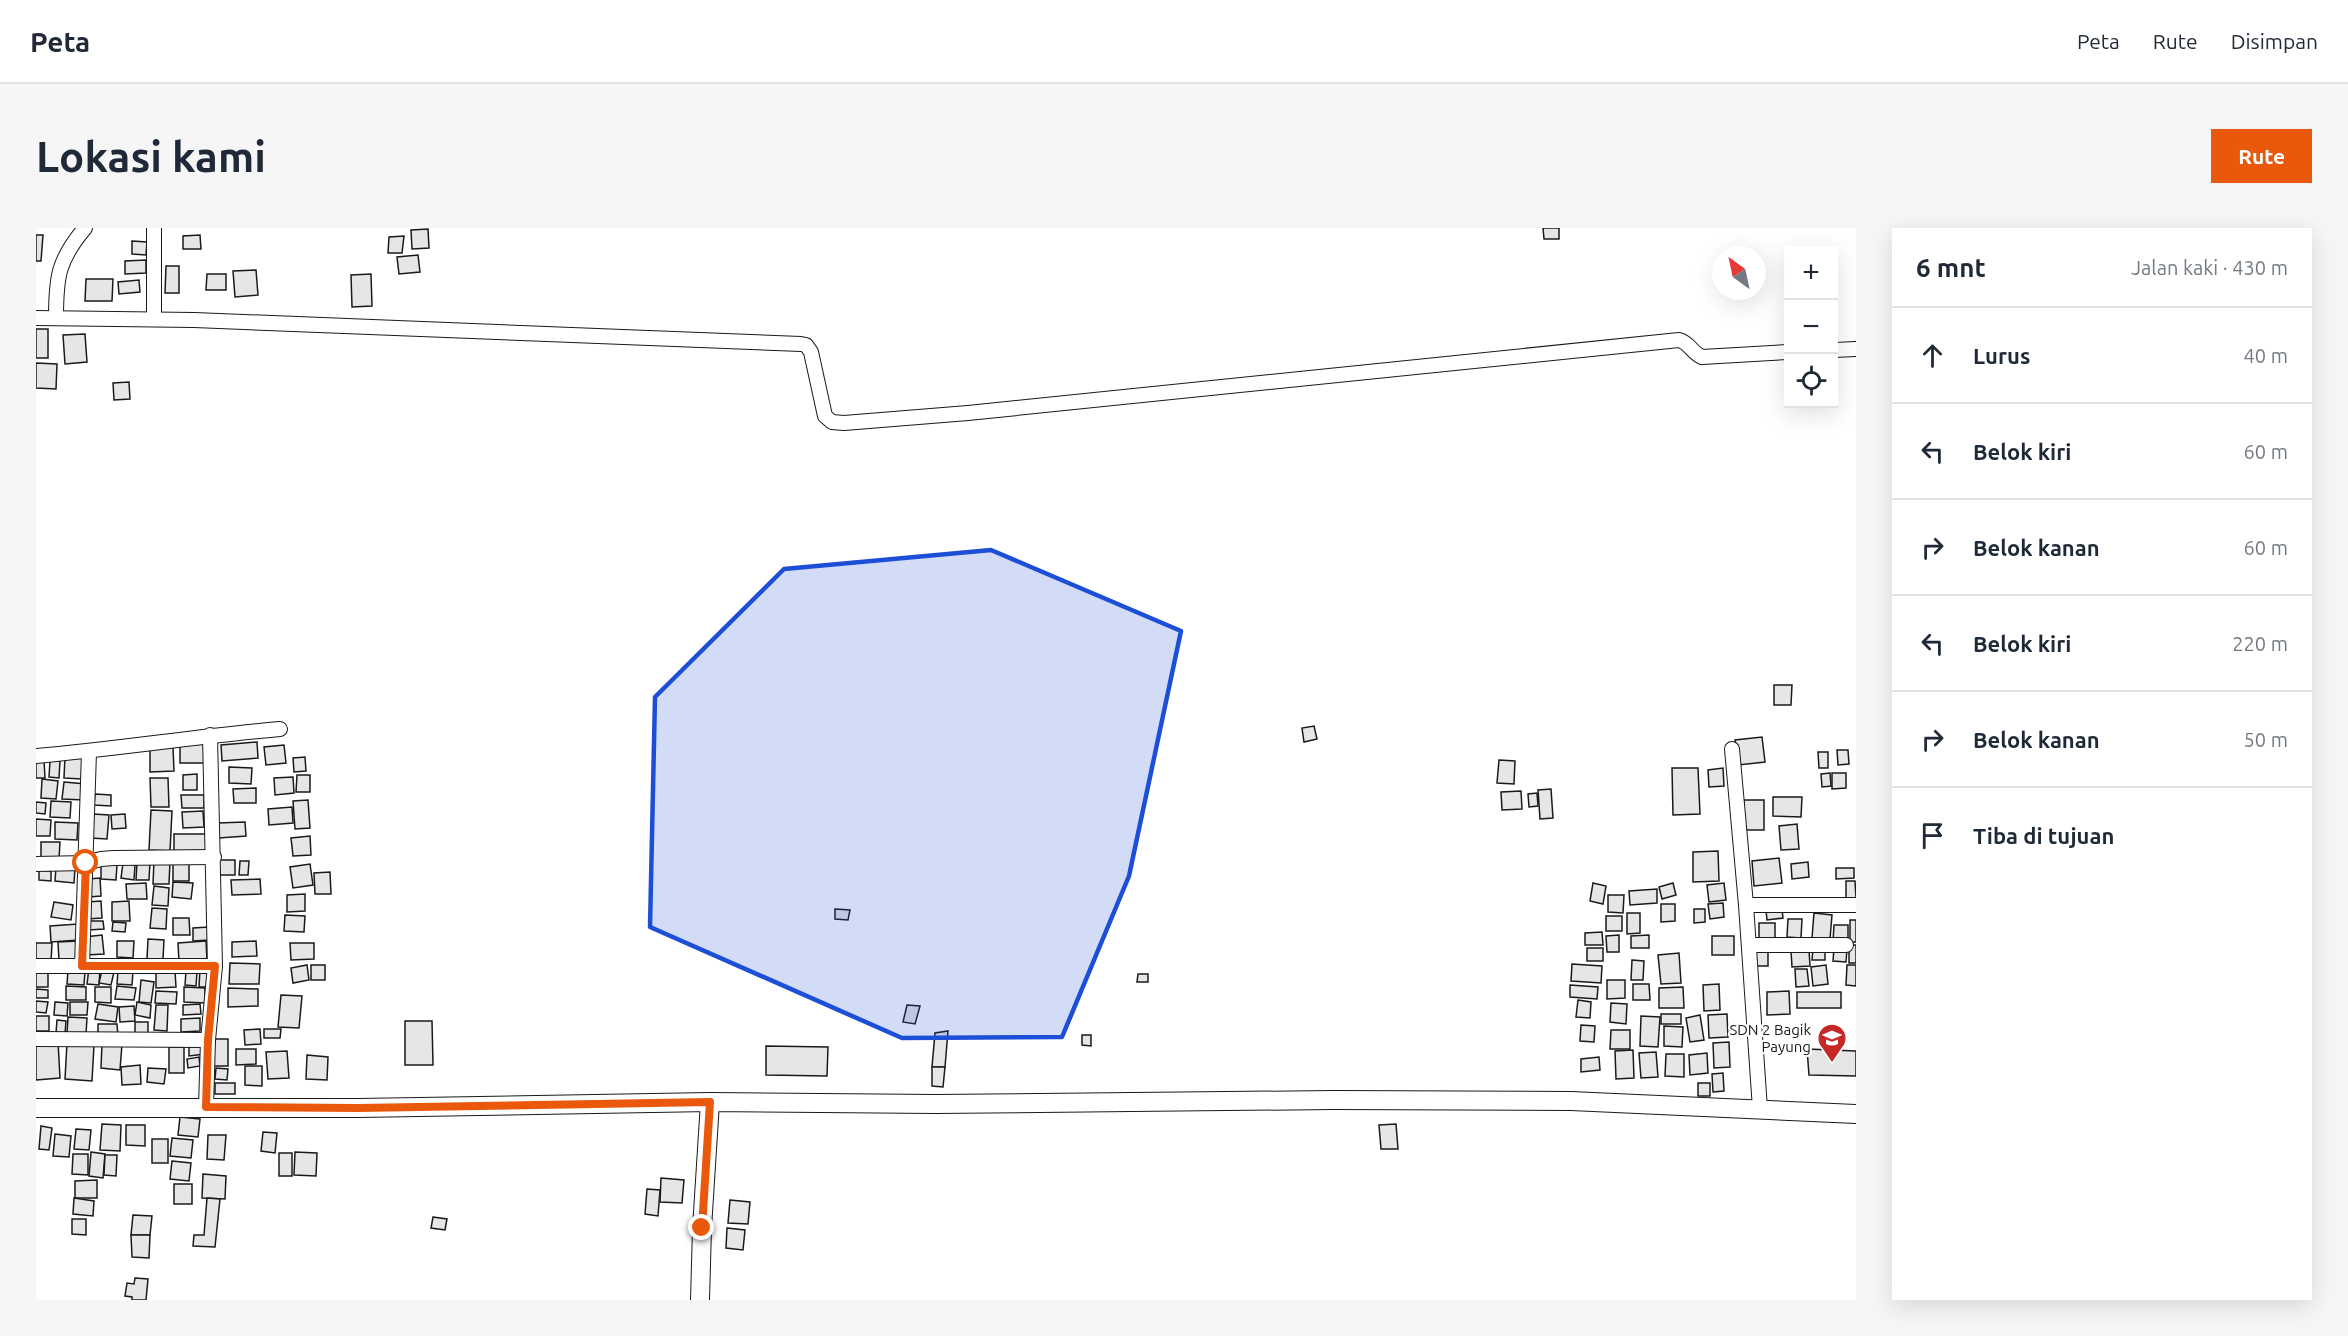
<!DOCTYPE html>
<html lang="id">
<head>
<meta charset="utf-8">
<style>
  body { margin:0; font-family:Ubuntu,sans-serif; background:#f6f6f7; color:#1f2937 }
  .controls { position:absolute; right:18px; top:18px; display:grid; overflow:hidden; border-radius:0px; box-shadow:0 6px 24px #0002 }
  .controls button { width:54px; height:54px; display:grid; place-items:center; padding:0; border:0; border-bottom:2px solid #e0e1e3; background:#fff; color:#1f2937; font:30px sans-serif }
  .compass { position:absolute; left:1676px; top:18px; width:54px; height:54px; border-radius:50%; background:#fff; box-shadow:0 6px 24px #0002; rotate:327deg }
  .stop { position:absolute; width:18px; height:18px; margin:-14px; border:4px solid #ea580c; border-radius:50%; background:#fff }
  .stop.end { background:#ea580c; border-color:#fff; box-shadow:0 2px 6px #0008 }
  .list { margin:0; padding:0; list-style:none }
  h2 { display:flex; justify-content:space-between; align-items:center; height:78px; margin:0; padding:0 24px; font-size:26px }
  h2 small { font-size:20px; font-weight:400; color:#747a83 }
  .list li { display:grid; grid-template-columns:39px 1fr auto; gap:18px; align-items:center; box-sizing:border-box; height:96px; padding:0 24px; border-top:2px solid #e0e1e3 }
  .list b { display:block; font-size:22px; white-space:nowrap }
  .list em { font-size:20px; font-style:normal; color:#747a83 }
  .icon { flex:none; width:33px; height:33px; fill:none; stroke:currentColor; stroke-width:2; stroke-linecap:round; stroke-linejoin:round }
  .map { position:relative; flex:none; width:1820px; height:1072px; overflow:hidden; border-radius:0px }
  header { display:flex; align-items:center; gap:36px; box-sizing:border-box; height:84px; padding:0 30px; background:#fff; border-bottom:2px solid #e0e1e3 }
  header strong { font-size:28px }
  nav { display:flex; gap:33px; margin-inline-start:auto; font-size:21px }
  .intro { display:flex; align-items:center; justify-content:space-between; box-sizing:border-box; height:144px; padding:0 36px }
  h1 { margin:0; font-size:42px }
  .button { padding:15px 27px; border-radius:0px; background:#ea580c; color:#fff; font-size:21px; font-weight:700 }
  main { display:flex; gap:36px; padding:0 36px }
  aside { flex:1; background:#fff; border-radius:0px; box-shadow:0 6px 24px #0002 }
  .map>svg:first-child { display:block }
</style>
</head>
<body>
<header>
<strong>Peta</strong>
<nav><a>Peta</a><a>Rute</a><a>Disimpan</a></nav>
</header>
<div class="intro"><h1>Lokasi kami</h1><a class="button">Rute</a></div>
<main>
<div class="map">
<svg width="1820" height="1072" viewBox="0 0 1820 1072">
  <rect width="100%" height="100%" fill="#fff"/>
  <g fill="#e6e6e6" stroke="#1a1a1a" stroke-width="1.5">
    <path d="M1507,0H1523V11H1508Z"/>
    <path d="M392,1L393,20L376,21L375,2Z"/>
    <path d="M0,7H7L5,33H0Z"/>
    <path d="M164,7L165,21H147V8Z"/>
    <path d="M368,8L366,25H352L353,9Z"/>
    <path d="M96,13L111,14L110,27L96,26Z"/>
    <path d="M382,27L384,44L363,46L361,29Z"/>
    <path d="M110,32V45L89,46V33Z"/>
    <path d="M130,38H143V65H129Z"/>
    <path d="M220,42L222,67L199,69L197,43Z"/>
    <path d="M171,46H190V62H170Z"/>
    <path d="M335,46L336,78L316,79L315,47Z"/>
    <path d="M50,51H77L76,73H49Z"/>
    <path d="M103,52L104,64L83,66L82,54Z"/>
    <rect x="0" y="101" width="12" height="29"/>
    <path d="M49,106L51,134L29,136L27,107Z"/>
    <path d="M0,135L21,136L20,161L0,160Z"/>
    <path d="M93,154L94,171L78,172L77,155Z"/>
    <path d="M1738,457H1756L1755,477H1738Z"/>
    <path d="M1278,498L1281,511L1268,514L1266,500Z"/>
    <path d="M1726,509L1729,534L1702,537L1699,512Z"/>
    <path d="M221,514L222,530L186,533L185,517Z"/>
    <rect x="144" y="516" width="24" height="19"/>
    <path d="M248,517L250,535L230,537L228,519Z"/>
    <path d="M137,519L138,543L114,544V520Z"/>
    <path d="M1801,522H1812L1813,536L1802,537Z"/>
    <path d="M1782,524H1792V540H1783Z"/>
    <path d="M29,528L48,529L46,551L28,550Z"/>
    <path d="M269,529L270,543L258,544L257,530Z"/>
    <path d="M8,532L9,550H0V533Z"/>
    <path d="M1463,532L1479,533L1478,556L1461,555Z"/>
    <path d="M14,533H24L23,550L13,549Z"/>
    <path d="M193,539L216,540L215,556L193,555Z"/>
    <path d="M1636,540H1662L1664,586L1637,587Z"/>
    <path d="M1687,540L1688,558L1673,559L1672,542Z"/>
    <path d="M1794,545L1795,558L1786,559L1785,546Z"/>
    <path d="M1796,545H1810V560L1796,561Z"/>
    <path d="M161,546V562H147V547Z"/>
    <path d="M261,547H274V564H260Z"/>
    <path d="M257,549L258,565L239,567L238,550Z"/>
    <path d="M114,550H132L133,579H115Z"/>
    <path d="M6,551L22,553L20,571L5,570Z"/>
    <path d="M28,554L50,556L48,572L26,571Z"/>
    <path d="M220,560V575H198L197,561Z"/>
    <path d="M1515,561L1517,590L1504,591L1502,562Z"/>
    <path d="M1485,563L1486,581L1466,582L1465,564Z"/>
    <path d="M1501,565L1502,578L1493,579L1492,566Z"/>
    <path d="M59,566L75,567V578L58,577Z"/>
    <path d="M145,567H168V580H146Z"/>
    <path d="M1737,569H1766L1765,589L1737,588Z"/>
    <path d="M272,572L274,600L259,601L257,573Z"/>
    <rect x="1708" y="572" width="20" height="30"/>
    <path d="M15,573L35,574L34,590L14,589Z"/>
    <path d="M0,574L10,575L9,586L0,585Z"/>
    <path d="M256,579L257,595L233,597L232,581Z"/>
    <path d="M115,582L136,583L134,623L113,622Z"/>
    <path d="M167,583L168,599L147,600L146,584Z"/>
    <path d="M57,586L73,587L71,611L55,610Z"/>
    <path d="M89,586L90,600L76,601L75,587Z"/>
    <path d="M0,591L15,592L14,608H0Z"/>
    <path d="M19,594L42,595L41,612L19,611Z"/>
    <path d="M209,594L210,608L183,610L182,595Z"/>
    <path d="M1761,596L1763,621L1745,622L1743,598Z"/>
    <rect x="138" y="606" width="33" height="17"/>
    <path d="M274,608L275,627L257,628L255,610Z"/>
    <path d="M5,614H24L23,631L5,630Z"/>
    <path d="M1682,623L1683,653L1657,654V624Z"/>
    <path d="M1743,630L1746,655L1718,658L1716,633Z"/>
    <rect x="137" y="631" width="16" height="22"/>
    <path d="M118,632L134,633L133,656H117Z"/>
    <rect x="183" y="632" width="16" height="15"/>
    <path d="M101,633L114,634L113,652H100Z"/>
    <path d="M204,633H213L212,647H203Z"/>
    <path d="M1772,634L1773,649L1756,651L1755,636Z"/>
    <path d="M87,635L99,637L98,652L85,650Z"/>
    <path d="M274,636L277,657L257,660L254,639Z"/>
    <path d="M65,637H81L80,652L65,651Z"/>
    <path d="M20,639L39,640L38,655L19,653Z"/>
    <path d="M1800,640H1818V650L1800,651Z"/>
    <path d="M3,642L15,643V653L3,652Z"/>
    <path d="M294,644L295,666H279L278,645Z"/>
    <path d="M64,650L65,668L53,669L52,651Z"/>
    <path d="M224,651L225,666L196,667L195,652Z"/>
    <path d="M1810,653H1819L1820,670H1810Z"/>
    <path d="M137,654L157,655L155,671L136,669Z"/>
    <path d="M110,655L111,671H91L90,656Z"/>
    <path d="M1557,655L1570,658L1567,676L1554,673Z"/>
    <path d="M1637,655L1640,667L1626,671L1623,659Z"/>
    <path d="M1688,655L1690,672L1673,674L1671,657Z"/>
    <path d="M118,658L133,660L132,678L116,677Z"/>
    <path d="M1621,661V675L1594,677L1593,663Z"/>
    <path d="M269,666V683L251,684V667Z"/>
    <path d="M1572,667H1588L1587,685L1572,684Z"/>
    <path d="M65,673L66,690L51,691V674Z"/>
    <path d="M93,673L94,693H76V674Z"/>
    <path d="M18,674L37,677L35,692L15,689Z"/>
    <path d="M1687,675L1688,689L1674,691L1672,676Z"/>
    <path d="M1625,676H1639V693L1625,694Z"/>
    <path d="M116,680L131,681L130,701L114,700Z"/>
    <path d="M799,681L814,682L812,692L799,691Z"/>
    <path d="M1658,681H1669V694L1658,695Z"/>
    <path d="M1746,681L1747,690L1731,692L1730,682Z"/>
    <path d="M1591,685H1604V705L1591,706Z"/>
    <path d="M1778,685L1796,687L1794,711L1776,710Z"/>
    <path d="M249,687L269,688L268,704L248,703Z"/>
    <rect x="1570" y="688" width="16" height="15"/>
    <path d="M137,690H153L154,707H137Z"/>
    <path d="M1752,691H1766L1765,710L1751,709Z"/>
    <rect x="1814" y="692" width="6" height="22"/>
    <path d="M52,693H67L68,701L52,702Z"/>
    <path d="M77,694L90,695L89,704L76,703Z"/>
    <path d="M1723,695H1739V710L1723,711Z"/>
    <path d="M42,696L43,712L15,714L14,698Z"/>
    <path d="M1798,697H1812V714H1797Z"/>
    <path d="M173,699V712L157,713V700Z"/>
    <path d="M1566,704L1567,717H1549V705Z"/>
    <path d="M66,707L68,726L50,727L48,709Z"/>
    <path d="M1583,707V724H1571L1570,708Z"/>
    <path d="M1613,707V720H1595V708Z"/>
    <rect x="1676" y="708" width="22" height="19"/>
    <path d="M112,711L128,712L127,731H111Z"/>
    <path d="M42,713V733H23L22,714Z"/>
    <path d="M81,713H98L97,730L81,729Z"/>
    <path d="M170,713L171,732L143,734L142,715Z"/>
    <path d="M220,713L221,728L196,729V714Z"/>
    <path d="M0,715H16L15,734H0Z"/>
    <path d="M254,715H278V731L255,732Z"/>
    <rect x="1813" y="717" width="7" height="18"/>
    <rect x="1551" y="720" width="16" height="13"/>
    <path d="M1777,720H1789V732H1776Z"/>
    <path d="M1798,720L1811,721L1810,734L1797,733Z"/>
    <rect x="1718" y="721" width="14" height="17"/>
    <path d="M1773,722L1774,738L1756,739L1755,723Z"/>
    <path d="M1643,725L1645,755L1625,756L1622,727Z"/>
    <path d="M1596,732L1608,733L1607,752H1595Z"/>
    <path d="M194,735L224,736L223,756H193Z"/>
    <path d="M1536,736L1566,738L1565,755L1535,753Z"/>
    <path d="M271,737L273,752L257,755L255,740Z"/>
    <rect x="275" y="737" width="14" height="15"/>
    <path d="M1790,737L1792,756L1777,758L1775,739Z"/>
    <path d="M1811,737H1820V758L1810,757Z"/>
    <path d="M53,740L64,741L63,757L51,756Z"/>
    <path d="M164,741H176L175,759H163Z"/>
    <path d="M1759,741H1771L1773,758L1760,759Z"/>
    <path d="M32,742L49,744L48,757L31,756Z"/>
    <path d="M66,742L78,744L75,757L63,755Z"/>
    <path d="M82,742L97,743L96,757L81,756Z"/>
    <path d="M120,743H139L140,759L120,760Z"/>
    <path d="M150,743L161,744L160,758L149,757Z"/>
    <rect x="0" y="744" width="12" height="15"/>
    <path d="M1102,746H1112V754H1101Z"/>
    <path d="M105,752L118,754L115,775L103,774Z"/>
    <path d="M1571,752H1589V770L1571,771Z"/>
    <path d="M1597,756H1613L1614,772H1597Z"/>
    <path d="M1683,756L1684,782L1668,783L1667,757Z"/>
    <path d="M1534,757L1562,759L1561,771L1534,769Z"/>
    <path d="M30,758L50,759V772H30Z"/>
    <path d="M81,758L100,760L98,772L79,771Z"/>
    <path d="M59,759H75V775L59,774Z"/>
    <path d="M148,759L169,760V775L148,774Z"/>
    <path d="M1647,759L1648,780H1623V760Z"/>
    <path d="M192,760L222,761V778L192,779Z"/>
    <path d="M0,761L12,762V770H0Z"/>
    <path d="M120,763L141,764L140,776L119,775Z"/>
    <path d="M1753,763L1754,786L1731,787V764Z"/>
    <rect x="1761" y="764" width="44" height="16"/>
    <path d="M245,767L266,768L263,800L242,799Z"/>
    <path d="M1542,772L1555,774L1554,790L1540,789Z"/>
    <path d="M0,773L12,774L10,785L0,784Z"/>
    <path d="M19,774L32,775L31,788L18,787Z"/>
    <path d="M34,774H52L51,787H34Z"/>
    <path d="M101,774L115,777L114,790L99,787Z"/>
    <path d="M1575,775L1591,776L1590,796L1574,794Z"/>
    <path d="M62,776L82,779L80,794L59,791Z"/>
    <path d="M164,776L165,786L147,787V777Z"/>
    <path d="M120,777H132L131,803L118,802Z"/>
    <path d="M871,777L884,778L879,796L867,794Z"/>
    <path d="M98,778L99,793L84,794L83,779Z"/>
    <rect x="1625" y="786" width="20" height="10"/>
    <path d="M1691,786L1692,809L1673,810L1672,787Z"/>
    <path d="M1664,787L1668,812L1654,814L1650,790Z"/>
    <rect x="0" y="788" width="13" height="15"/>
    <path d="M1605,788L1624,789L1622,819L1604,818Z"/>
    <path d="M32,789L51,790L50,806L31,805Z"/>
    <path d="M164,790V803L145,804V791Z"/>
    <path d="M21,792L30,793L29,806L20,805Z"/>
    <path d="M369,793H396L397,837H369Z"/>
    <rect x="99" y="794" width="13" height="16"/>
    <path d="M62,796H81L82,809H62Z"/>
    <path d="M1545,797L1559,798L1558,814L1544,813Z"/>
    <path d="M1628,798L1647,799L1646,819L1628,818Z"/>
    <path d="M224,801L225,816L209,817L208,802Z"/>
    <path d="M228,801H245L244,810H228Z"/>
    <path d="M1575,802H1594V821H1574Z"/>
    <path d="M912,803L909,839H896L899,805Z"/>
    <path d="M1046,807H1055V818L1046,817Z"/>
    <path d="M178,811H192V838H177Z"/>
    <path d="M22,813L24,850L0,852V814Z"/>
    <path d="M1693,814L1694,839L1678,840L1677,815Z"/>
    <path d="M31,815L58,817L56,853L29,851Z"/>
    <path d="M66,815L86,816L84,842L65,840Z"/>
    <path d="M168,818L169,826L153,828V819Z"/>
    <path d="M730,818L792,819L791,848L730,847Z"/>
    <rect x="133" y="819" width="15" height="26"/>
    <path d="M200,821H220V836L200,837Z"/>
    <path d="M1771,821L1820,823V848L1773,847Z"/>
    <path d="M1597,822L1598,850L1580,851L1579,823Z"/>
    <path d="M251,823L253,850L232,851L230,824Z"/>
    <path d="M1620,824L1622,849L1605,850L1603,825Z"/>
    <path d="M1671,825L1672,845L1654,847L1653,827Z"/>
    <path d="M1630,826H1648V849L1629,848Z"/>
    <path d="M271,827L292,829L291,852L270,851Z"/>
    <path d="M163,829L164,838L152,840L151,831Z"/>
    <path d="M1563,829L1564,842L1545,844V831Z"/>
    <path d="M104,837L105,856L86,857L85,839Z"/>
    <path d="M209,838H226V858L209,857Z"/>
    <path d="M896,839H909L907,859L896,858Z"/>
    <path d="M112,840L130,841L128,856L111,854Z"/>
    <path d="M180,840L192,841L191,852L179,851Z"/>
    <path d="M1687,845L1688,863L1677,864L1676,846Z"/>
    <rect x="179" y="855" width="20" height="11"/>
    <rect x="1662" y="855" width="12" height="13"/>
    <path d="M144,889L164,891L162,909L142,907Z"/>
    <path d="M66,896L85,897L84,923L64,922Z"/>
    <path d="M1360,896L1362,921H1345L1343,897Z"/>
    <path d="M90,897H109V918L90,917Z"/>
    <path d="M5,898L16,900L13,922L3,921Z"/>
    <path d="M40,901L55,902L53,922L38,921Z"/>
    <path d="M227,904L241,905L239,925L225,923Z"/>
    <path d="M19,906L35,908L33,929L17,928Z"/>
    <path d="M172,907H190L188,932L171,931Z"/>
    <path d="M136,910L157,912L155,930L134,928Z"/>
    <rect x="116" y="911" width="16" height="24"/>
    <path d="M55,924L69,926L67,950L53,948Z"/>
    <path d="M259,924L281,925L280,948L258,947Z"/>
    <rect x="243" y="925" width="13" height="23"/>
    <path d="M37,926H52V947L36,946Z"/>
    <path d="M69,927H81L80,948L68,947Z"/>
    <path d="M136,933L155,935L153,953L134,951Z"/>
    <path d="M167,946L190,948L189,971L166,970Z"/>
    <path d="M625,950L648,952L646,975L624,974Z"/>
    <path d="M61,952V970H39V953Z"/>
    <rect x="138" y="956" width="18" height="20"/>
    <path d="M611,961L624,962L622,988L609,986Z"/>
    <path d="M38,970L58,973L57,988L37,986Z"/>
    <path d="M171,970L184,971L179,1019L157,1018L158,1007H168Z"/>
    <path d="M694,972L714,974L712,996L692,995Z"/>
    <path d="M97,987L116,988L114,1007H95Z"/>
    <path d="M397,989L411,991L409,1002L395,1000Z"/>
    <path d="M36,991H50V1007L36,1006Z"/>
    <path d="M691,1000L709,1002L707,1022L690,1020Z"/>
    <path d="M95,1007H114L113,1030L96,1029Z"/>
    <path d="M99,1050L112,1051L110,1072H96V1069L89,1068L91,1055L98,1056Z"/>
  </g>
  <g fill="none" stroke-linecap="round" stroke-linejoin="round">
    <g stroke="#1a1a1a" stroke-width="16">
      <g id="minor">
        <path d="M0,90L158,92L765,116L770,117L775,124L789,188L796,194L808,195L932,185L1643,112C1654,115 1656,125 1666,129L1752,124"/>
        <path d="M20,90C20,49 22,32 49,0"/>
        <path d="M118,91V0"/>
        <path d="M1798,122L1820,121"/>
        <path d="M1696,521L1710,677L1724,881"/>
        <path d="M0,528C81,521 162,508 244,501"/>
        <path d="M0,636L50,635L65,631L77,630L178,629"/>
        <path d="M1710,677H1820"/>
        <path d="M1713,717H1810"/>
        <path d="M0,738H179"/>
        <path d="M46,738L53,524"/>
        <path d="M0,811L172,812"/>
        <path d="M170,879L172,812L179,738L174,507"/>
      </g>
    </g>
    <g stroke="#1a1a1a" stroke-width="20">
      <g id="tertiary">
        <path d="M0,880H322L674,874L899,876L1298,872L1535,873L1820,886"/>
        <path d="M664,1072L666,1000L674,874"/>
      </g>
    </g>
    <use href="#minor" stroke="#fff" stroke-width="14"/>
    <use href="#tertiary" stroke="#fff" stroke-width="18"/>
  </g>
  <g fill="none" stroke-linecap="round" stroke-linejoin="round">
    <path stroke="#ea580c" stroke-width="8" d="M50,635L46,738H179L172,812L170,879L322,880L674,874L666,1000"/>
  </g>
  <path fill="#1d4ed8" fill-opacity="0.2" stroke="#1d4ed8" stroke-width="4.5" stroke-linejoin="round" d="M955,322L1145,403L1093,648L1026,809L866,810L614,699L619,469L748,341Z"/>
  <defs>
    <g id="school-pin" transform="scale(1.5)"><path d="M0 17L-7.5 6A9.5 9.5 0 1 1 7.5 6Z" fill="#c62828" stroke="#fff"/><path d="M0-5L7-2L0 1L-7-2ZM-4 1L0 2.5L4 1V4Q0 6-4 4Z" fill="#fff"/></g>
  </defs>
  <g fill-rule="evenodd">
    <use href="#school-pin" x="1796" y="810"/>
  </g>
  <g text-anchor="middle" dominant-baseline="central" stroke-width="4.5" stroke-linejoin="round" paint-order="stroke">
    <g font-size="15" fill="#1a1a1a" stroke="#fff" text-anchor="end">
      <text x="1775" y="801">SDN 2 Bagik<tspan x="1775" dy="17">Payung</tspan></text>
    </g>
  </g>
</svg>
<div class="controls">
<button>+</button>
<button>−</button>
<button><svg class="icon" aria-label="locate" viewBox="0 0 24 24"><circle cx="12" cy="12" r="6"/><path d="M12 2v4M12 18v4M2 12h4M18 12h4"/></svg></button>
</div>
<svg class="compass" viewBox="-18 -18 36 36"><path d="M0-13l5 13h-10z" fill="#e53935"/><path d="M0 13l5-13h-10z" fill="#747a83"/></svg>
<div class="stop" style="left:50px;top:635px"></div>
<div class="stop end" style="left:666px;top:1000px"></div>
</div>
<aside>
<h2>6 mnt<small>Jalan kaki · 430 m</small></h2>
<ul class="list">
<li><svg class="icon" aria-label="ahead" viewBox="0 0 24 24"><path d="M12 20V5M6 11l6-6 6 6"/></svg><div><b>Lurus</b></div><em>40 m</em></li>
<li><svg class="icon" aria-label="left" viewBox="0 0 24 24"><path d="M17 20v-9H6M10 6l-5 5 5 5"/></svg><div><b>Belok kiri</b></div><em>60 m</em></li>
<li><svg class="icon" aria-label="right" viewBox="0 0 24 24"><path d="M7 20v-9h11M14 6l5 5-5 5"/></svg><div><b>Belok kanan</b></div><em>60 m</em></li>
<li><svg class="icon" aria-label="left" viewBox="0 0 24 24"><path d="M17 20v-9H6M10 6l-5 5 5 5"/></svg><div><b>Belok kiri</b></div><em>220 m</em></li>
<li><svg class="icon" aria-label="right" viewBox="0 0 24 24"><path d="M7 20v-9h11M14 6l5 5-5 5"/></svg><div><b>Belok kanan</b></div><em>50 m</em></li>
<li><svg class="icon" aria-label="arrive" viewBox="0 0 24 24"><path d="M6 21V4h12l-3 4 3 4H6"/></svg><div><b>Tiba di tujuan</b></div></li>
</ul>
</aside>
</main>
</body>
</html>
